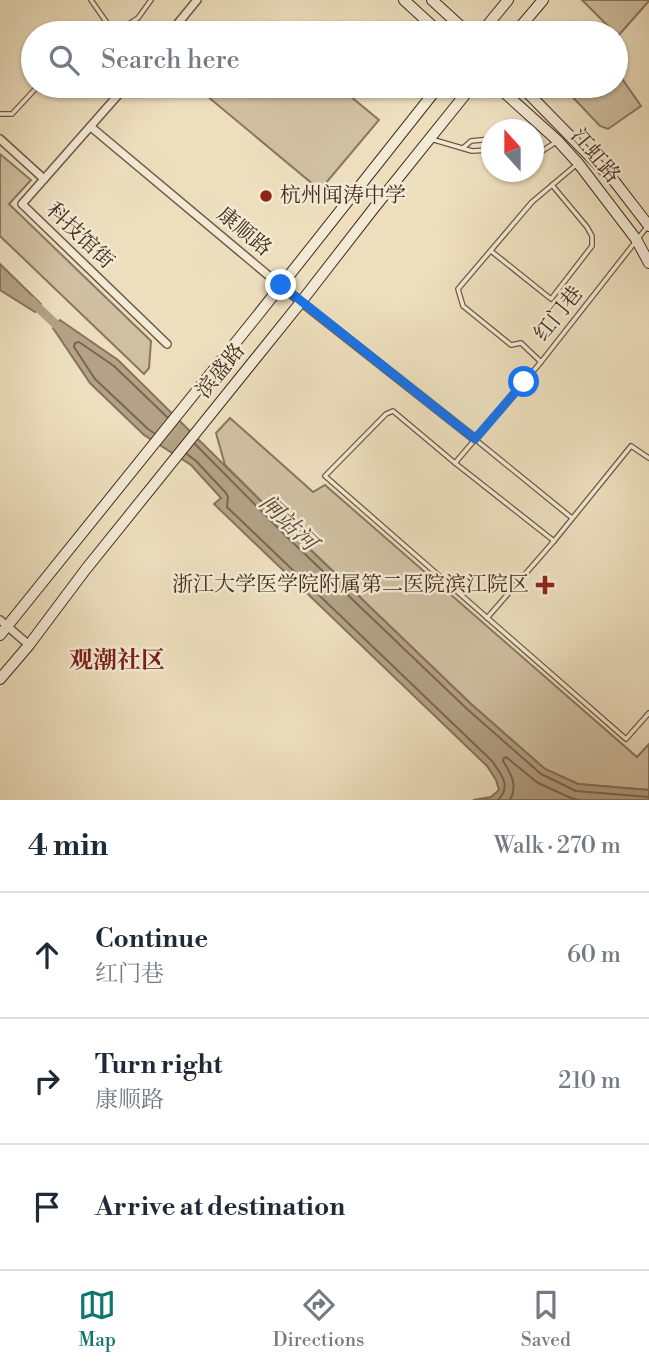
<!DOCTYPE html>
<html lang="en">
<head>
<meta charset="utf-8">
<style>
  body { margin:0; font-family:"Libre Bodoni","Noto Serif SC",serif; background:#f6f6f7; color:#1f2937 }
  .compass { position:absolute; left:481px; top:119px; width:63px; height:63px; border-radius:50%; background:#fff; box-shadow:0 2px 5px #0004; rotate:339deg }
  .stop { position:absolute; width:21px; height:21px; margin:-16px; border:5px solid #1a73e8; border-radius:50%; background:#fff }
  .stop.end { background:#1a73e8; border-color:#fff; box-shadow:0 2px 7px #0008 }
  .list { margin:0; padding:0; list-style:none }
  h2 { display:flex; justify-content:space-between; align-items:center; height:91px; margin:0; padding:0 28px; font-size:30px }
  h2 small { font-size:23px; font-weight:400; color:#747a83 }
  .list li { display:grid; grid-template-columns:46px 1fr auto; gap:21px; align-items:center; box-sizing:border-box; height:126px; padding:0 28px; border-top:2px solid #e0e1e3 }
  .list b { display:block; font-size:26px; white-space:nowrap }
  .list p { margin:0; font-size:23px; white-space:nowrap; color:#747a83 }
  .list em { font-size:23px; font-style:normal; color:#747a83 }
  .icon { flex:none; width:38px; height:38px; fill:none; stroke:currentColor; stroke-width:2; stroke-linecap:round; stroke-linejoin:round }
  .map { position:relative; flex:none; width:649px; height:800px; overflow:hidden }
  .search { position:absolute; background:#fff; box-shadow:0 2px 5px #0004; left:21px; right:21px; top:21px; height:77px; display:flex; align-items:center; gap:18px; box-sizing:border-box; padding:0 24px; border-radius:38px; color:#747a83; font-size:26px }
  .sheet { height:469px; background:#fff }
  nav { display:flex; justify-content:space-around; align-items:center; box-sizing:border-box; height:98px; border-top:2px solid #e0e1e3; background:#fff; font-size:19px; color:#747a83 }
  nav a { display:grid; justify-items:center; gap:4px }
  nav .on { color:#0f766e }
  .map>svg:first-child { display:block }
</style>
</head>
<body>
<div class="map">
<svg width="649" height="800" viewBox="0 0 649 800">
  <rect width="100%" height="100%" fill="#eddfbe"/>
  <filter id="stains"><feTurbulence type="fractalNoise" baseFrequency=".00286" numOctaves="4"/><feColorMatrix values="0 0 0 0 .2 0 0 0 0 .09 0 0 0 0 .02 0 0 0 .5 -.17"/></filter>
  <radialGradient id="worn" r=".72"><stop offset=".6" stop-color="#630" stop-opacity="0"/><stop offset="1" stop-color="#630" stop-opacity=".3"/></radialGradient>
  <g fill="#d0c0a2" stroke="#8a765e" stroke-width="2">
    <path d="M582,0H649V1L618,36Z"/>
    <path d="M616,70L641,106L608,129L600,126L562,86H616Z"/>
    <path d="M195,86H338L379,120L320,190Z"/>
    <path d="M0,154L31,180L9,204L151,341L149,368L144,374L0,236Z"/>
    <path d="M230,418L313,492L325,485L637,757L649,744V790L578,784L545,769L471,704L290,530L225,465L216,433Z"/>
  </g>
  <g fill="#b3a286" stroke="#86725b" stroke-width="2">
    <path d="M0,264L41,304L35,312L0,290Z"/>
    <path d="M60,320L118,360L290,530L471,704L545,769L578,784L649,790V800H473L491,797L499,790L496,780L487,766L214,504L221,498L191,465L144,435L90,383L53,328Z"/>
  </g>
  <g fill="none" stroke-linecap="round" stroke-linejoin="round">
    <g stroke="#7b6650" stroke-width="2">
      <path d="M154,433L148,429L95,379L74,347L75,343L79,342L114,366L167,417"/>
      <path d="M195,444L285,535L467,709L541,774L576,791L649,797"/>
      <path d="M187,454L196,461L226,493L228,497L227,507L492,761C501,774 512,786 498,800"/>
      <path d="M510,800C518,786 511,773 503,761L504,758L506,757L538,783L571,798L579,800"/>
    </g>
    <path stroke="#b3a286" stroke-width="9" d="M30,300L63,331"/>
    <g stroke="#6e5843" stroke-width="6">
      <g id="service">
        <path d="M91,0L114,33"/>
        <path d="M115,33L138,18L151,0"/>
        <path d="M0,114H12L38,86"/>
        <path d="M431,139L472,151L491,150"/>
        <path d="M463,148L471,141L491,139"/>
        <path d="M534,153H539L556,142"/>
        <path d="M647,227L541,362L455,463L393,411L386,414L325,476L626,739L649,713"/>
        <path d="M491,251L551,299L592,246V236L587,227L552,185"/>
        <path d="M541,362L521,343L511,345L463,306L458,289L532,202L576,165"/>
        <path d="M476,440L572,518"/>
        <path d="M455,463L554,541"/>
        <path d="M487,618L554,541L631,446L649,458"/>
      </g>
    </g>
    <g stroke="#6e5843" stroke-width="10">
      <g id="minor">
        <path d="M170,33L197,0"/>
        <path d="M126,86L22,204L167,344"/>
        <path d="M91,127L281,286L475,439"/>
        <path d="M0,139L44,179"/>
        <path d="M0,620L29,645"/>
      </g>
    </g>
    <g stroke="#432b1a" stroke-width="12">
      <g id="secondary">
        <path d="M404,0L440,33"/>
        <path d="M432,0L468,33"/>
        <path d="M481,33L508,0"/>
        <path d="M515,33L543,0"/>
        <path d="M497,86L558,141L578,163L636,239L649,263"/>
        <path d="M521,86L615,182L649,226"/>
        <path d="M0,635L257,316L439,86"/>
        <path d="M0,679L29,645L86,569L301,302L374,208L472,86"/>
      </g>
    </g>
    <use href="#service" stroke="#f3ead5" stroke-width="3.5"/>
    <use href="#minor" stroke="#f3ead5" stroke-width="7"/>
    <use href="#secondary" stroke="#f3ead5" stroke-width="10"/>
  </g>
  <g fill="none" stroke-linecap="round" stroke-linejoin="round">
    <path stroke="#1a73e8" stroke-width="9" d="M281,285L475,439L524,382"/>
  </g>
  <g fill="#8f2418" stroke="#f3ead5" stroke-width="2.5">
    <circle cx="266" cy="196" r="7"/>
    <path d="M541.5 574.5h7v7h7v7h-7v7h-7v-7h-7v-7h7z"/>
  </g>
  <g text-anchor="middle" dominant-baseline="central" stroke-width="5" stroke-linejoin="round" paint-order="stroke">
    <g font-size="21" fill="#432b1a" stroke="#f3ead5">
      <text transform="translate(595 156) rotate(50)">江虹路</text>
      <text transform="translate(244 232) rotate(40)">康顺路</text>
      <text transform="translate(80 236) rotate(44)">科技馆街</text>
      <text transform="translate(559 314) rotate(-51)">红门巷</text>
      <text transform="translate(221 371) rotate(-51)">滨盛路</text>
    </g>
    <g font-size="21" fill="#432b1a" stroke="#f3ead5" text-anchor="start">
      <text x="280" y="196">杭州闻涛中学</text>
      <text x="529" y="585" text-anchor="end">浙江大学医学院附属第二医院滨江院区</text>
    </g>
    <g font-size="23" font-style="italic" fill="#5f4935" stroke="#f3ead5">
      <text transform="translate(288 523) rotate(44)">闸站河</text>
    </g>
    <g font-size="24" font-weight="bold" fill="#7a1f14" stroke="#f3ead5">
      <text x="117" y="661">观潮社区</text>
    </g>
  </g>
  <rect width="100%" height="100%" filter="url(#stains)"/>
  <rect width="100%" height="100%" fill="url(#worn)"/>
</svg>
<svg class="compass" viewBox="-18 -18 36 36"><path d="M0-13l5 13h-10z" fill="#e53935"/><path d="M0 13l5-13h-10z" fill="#747a83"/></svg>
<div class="stop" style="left:524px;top:382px"></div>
<div class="stop end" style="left:281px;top:285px"></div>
<div class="search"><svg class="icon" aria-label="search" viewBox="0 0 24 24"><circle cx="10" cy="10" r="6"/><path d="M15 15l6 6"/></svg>Search here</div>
</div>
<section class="sheet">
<h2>4 min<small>Walk · 270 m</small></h2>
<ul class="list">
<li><svg class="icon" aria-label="ahead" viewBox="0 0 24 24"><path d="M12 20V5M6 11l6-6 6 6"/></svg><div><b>Continue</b><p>红门巷</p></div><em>60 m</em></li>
<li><svg class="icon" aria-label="right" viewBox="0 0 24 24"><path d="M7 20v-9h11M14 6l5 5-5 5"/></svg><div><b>Turn right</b><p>康顺路</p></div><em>210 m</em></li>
<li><svg class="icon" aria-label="arrive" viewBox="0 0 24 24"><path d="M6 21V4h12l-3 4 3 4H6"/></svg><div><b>Arrive at destination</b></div></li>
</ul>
</section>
<nav>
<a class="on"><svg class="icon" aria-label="map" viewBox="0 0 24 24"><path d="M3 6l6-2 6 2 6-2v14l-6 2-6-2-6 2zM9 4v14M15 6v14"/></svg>Map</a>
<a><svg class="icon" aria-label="directions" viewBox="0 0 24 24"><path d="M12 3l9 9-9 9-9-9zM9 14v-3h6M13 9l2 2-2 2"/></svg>Directions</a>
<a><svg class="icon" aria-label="saved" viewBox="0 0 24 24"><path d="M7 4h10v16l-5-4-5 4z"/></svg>Saved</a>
</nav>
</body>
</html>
